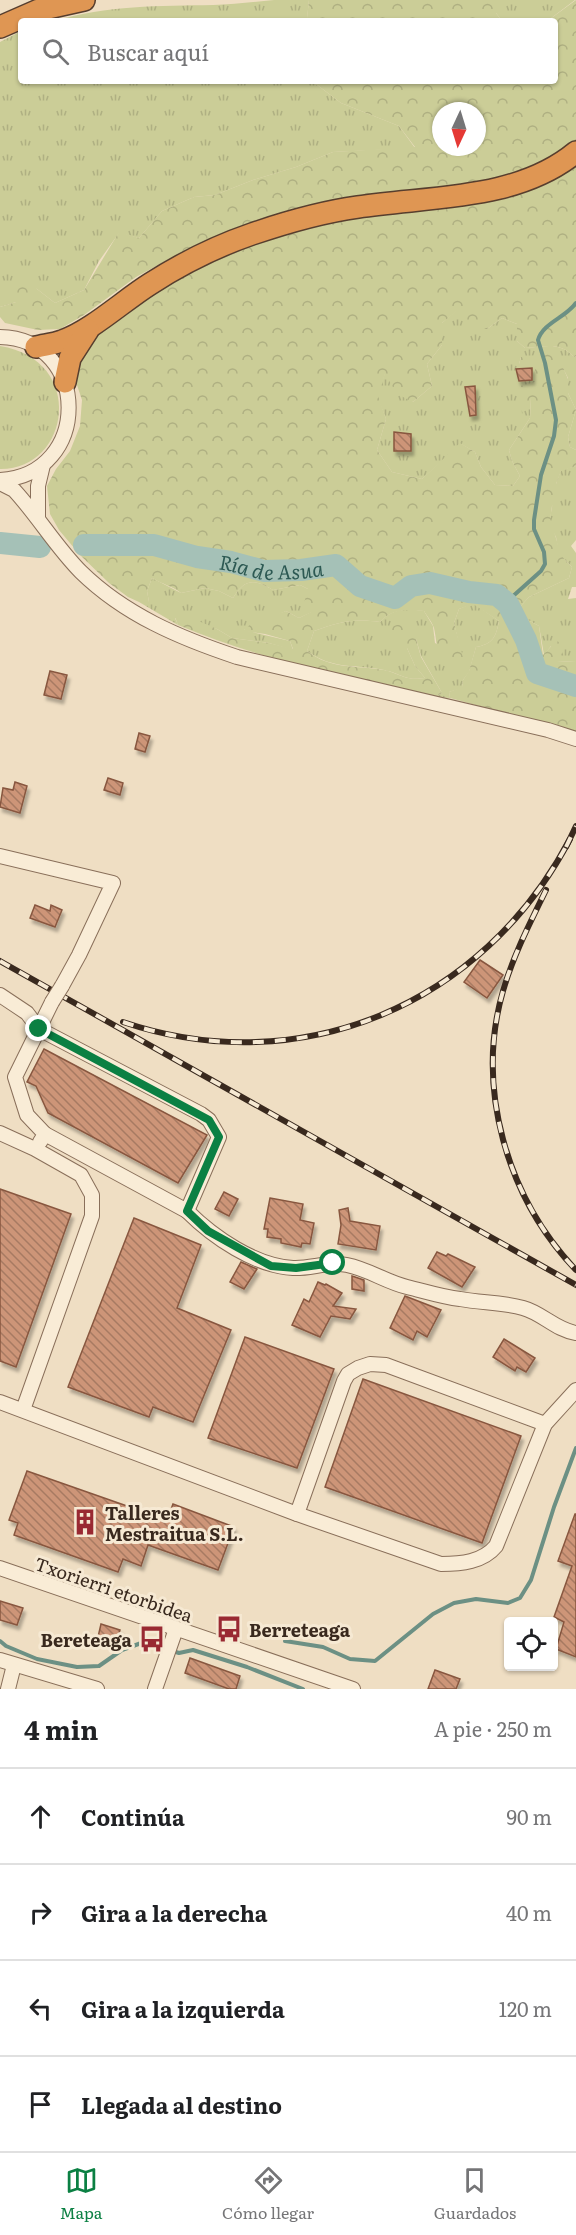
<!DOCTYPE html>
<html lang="es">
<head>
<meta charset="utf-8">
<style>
  body { margin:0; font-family:Literata,serif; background:#f2f2f2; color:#202124 }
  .controls { position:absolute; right:18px; bottom:18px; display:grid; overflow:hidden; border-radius:6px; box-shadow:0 2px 4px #0004 }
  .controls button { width:54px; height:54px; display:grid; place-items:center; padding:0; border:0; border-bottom:2px solid #e0e0e0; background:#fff; color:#202124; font:30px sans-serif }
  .compass { position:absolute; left:432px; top:102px; width:54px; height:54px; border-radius:50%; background:#fff; box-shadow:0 2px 4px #0004; rotate:184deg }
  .stop { position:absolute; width:18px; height:18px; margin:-14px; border:4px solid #0b8043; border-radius:50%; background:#fff }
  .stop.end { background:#0b8043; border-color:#fff; box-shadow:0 2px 6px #0008 }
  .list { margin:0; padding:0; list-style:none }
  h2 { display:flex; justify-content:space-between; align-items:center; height:78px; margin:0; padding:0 24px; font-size:26px }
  h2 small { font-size:20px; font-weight:400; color:#757577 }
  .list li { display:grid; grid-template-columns:39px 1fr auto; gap:18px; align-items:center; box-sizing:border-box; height:96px; padding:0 24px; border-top:2px solid #e0e0e0 }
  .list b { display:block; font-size:22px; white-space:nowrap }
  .list em { font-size:20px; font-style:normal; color:#757577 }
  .icon { flex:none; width:33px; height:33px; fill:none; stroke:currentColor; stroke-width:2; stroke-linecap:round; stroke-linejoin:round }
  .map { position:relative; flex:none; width:576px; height:1689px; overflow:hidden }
  .search { position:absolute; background:#fff; box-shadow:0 2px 4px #0004; left:18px; right:18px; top:18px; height:66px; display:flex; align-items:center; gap:15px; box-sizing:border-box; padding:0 21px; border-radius:6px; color:#757577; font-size:22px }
  .sheet { height:462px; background:#fff }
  nav { display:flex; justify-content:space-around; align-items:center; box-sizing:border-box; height:84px; border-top:2px solid #e0e0e0; background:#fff; font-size:16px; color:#757577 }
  nav a { display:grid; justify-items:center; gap:3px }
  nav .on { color:#0b8043 }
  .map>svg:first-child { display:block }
</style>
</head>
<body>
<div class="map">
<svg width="576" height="1689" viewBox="0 0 576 1689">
  <defs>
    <pattern id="grass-tufts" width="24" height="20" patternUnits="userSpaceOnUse" patternTransform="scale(1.5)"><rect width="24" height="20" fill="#cbcd97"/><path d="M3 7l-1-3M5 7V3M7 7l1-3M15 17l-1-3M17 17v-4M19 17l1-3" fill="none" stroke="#afb082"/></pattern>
    <pattern id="forest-crowns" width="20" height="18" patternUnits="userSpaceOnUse" patternTransform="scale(1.5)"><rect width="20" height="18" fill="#cbcd97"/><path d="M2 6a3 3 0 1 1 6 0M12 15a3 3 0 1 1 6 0" fill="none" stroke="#afb082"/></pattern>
    <pattern id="building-back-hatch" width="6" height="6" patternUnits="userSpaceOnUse" patternTransform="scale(1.5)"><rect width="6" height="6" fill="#cd9578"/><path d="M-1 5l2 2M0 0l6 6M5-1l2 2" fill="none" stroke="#a77a62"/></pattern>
    <filter id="shadow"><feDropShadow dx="2.5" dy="4.5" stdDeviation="1.5" flood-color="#0004"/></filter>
  </defs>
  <rect width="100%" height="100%" fill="#efdec3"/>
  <g fill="url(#grass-tufts)">
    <path d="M274,0H309L307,19L301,21H55C106,5 160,6 213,5C233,4 253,2 274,0Z"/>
    <path d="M496,0H575L550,19L543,21H502L496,13Z"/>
    <path d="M21,31V81H312L341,103L399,126L415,148L333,152L296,167L253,180L215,195L194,197L162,211L139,238L119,233L99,261L84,290L55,303L37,289L16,277V302L0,307V42Z"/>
    <path d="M458,309L487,329L502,318L517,324V341L525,348C545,347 559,341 574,357L576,356V450L570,447L568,437L576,410L568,393V378L563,368L521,357L519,364H535V383L522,412L531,397L530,418L509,450L512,461L520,476L513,486L495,485L481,467L475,452L461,444L422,479L392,472L377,450L386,419L377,396L385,373L413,402L432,386L427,364L442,345V323Z"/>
    <path d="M0,346C87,360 70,470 0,469Z"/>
    <path d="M576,466V540L571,546L576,553V587H572L568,599L576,598V662L556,661L551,646L544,655L539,626L528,620L519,608L529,597L569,578L572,567L559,554L556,537L549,524L556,484L561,470Z"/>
    <path d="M152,578L181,593L205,588L219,591L233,598C245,578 254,579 273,590L300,585L308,589L312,612L299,618L286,611L244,630L290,641L293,650L269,643L232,638L217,629L175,618L178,625L139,602H149L147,591Z"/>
    <path d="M473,603L499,621C496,637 493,644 476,647L469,672L463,680L462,688L449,692L450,698L435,697L442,693L421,656L416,639L392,648H407L415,666L425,678C403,681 403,674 384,670C355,664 333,670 307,651L314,631C339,622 354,618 380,622C393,608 406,609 424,611L433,626L435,643L462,657L454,623L459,609Z"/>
  </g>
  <g fill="url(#forest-crowns)" fill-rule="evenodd">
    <path d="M309,0H496V13L502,21H301L307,18Z"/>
    <path d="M576,0V141L558,154L506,179L417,190L283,213L232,230L171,258L136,277L84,315L60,329L38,330L5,323L0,317V307L16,302V277L26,271L37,289L55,303L84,290L119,232L139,238L162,211L194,197L215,195L253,180L296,167L333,152L415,147L399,126L341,103L312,81H555V21H543L550,19ZM441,111H477V147H441Z"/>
    <path d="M576,166V356L574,357C559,341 545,347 525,348L517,341V324L502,318L487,329H475L458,310L442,323V345L427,364L432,386L413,402L397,394L385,374L378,396L386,419L377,450L392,472L422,479L460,443L475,452L481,467L495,485L513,486L520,476L512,461L509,450L530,418L531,398L522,414L520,386L535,382V364H519L521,357L557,353L568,379V393L576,410L568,437L570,447L576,450V466L561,471L556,484L564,497L552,506C549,526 551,521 556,538C561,555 559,554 572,567L569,578L529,597L519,608L528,620L539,626L543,655L557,640L564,650L557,661L576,662V732L450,698L449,692L462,687L463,680L469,671L476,647C493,644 496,637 499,621L473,604L459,609L454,623L463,657L452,671C435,656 438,647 434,628C432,622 427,616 424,611C406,610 393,608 380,622C354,618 339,622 314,631L307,651C332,670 355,665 384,670C402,674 403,681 425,678L415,666L407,648H391L388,636L392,626L408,623L416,639L421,657L442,693L435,697C348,677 260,660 178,625L175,617L194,619L217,629L232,638L269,643L293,649L290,641L265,634L243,631L253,622L286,611L299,618L311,612L304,603L308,589L300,585L273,590C254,579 245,578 233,598L219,591L205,588L181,593C172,586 162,584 152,578L147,591L149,602H139L128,597L109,583L80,555L59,530L50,514L47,486L56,469L70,451L80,426L82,400L76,382L77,366L85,345L117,317L171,282L243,246L300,229L362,217L505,199L545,185Z"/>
  </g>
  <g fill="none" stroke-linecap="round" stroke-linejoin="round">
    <g stroke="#6c9084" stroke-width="4">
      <path d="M508,604L512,597L541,571L545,564L544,552L534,529V520L541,475L554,436L556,420L545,363L538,340C543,323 565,318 576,303"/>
      <path d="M0,1641L6,1646L37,1659L77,1667L99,1666L122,1650L144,1642L179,1653L193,1650L247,1667L303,1689"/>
      <path d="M285,1641L323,1647L350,1659L375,1661L433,1614L454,1603L476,1599L508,1603L520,1598L531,1580L554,1507L576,1448"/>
    </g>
    <g stroke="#a5c1b7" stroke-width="22">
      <path d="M0,543L40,547"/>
      <path id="s1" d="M84,545H154L197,557L231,562L264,571L301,570L336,565L360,586L395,598L411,586L430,583L469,592L497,595L508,604L526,640L537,673L576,686"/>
    </g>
  </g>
  <g fill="url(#building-back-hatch)" stroke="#88573f" stroke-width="1.5" filter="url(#shadow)">
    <path d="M532,368V380L519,381L516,369Z"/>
    <path d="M475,386L476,415L470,416L465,387Z"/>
    <path d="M394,432L411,434V451H394Z"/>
    <path d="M50,671L67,675L61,699L44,695Z"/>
    <path d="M139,733L150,736L145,752L135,749Z"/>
    <path d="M108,778L123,783L120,795L104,790Z"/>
    <path d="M15,782L27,786L20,813L0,807L3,788L13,790Z"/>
    <path d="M35,905L50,911L51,905L62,910L55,927L30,918Z"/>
    <path d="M480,960L503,975L487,998L464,982Z"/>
    <path d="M44,1049L207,1135L178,1183L48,1113L36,1086L27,1082Z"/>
    <path d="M0,1189L71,1214L16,1367L0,1361Z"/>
    <path d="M224,1192L238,1199L229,1216L215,1209Z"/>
    <path d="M270,1198L303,1204L300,1220L314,1223L310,1244L302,1243L301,1247L281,1243V1239L267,1237L268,1229H264Z"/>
    <path d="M348,1208L350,1221L380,1226L376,1250L338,1244L341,1225L339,1210Z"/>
    <path d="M134,1218L201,1245L177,1308L231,1330L193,1422L153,1407L149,1417L68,1387Z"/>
    <path d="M437,1252L446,1256L448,1254L475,1267L462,1287L428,1268Z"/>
    <path d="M241,1262L257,1269L244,1289L230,1282Z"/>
    <path d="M352,1276L364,1280V1291L352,1289Z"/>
    <path d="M318,1282L325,1285L326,1284L342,1293L333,1306L356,1309L350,1319L331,1316L320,1337L292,1325L304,1299L309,1302Z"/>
    <path d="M405,1296L441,1310L427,1337L417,1331L413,1340L390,1328Z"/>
    <path d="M245,1337L334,1369L297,1468L208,1438Z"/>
    <path d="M504,1339L535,1358L526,1372L517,1367L515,1371L493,1357Z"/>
    <path d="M363,1379L521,1436L482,1543L325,1487Z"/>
    <path d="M27,1471L167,1520L173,1504L234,1527L218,1570L148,1545L141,1566L123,1559L118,1572L14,1535L18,1523L9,1520Z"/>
    <path d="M575,1514H576V1657L556,1649L564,1622L554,1617L572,1566L558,1561Z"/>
    <path d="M0,1601L23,1608L17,1625L0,1620Z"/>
    <path d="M101,1624L120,1630L116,1643L98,1637Z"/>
    <path d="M190,1658L240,1676L236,1689H229L185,1673Z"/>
    <path d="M435,1670L460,1679L456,1689H428Z"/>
  </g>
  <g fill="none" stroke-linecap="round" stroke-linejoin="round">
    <g stroke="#896f5a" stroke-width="16">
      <g id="minor">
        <path d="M0,337C91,339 92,475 0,480"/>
        <path d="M0,483L14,490C38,516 56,547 81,572C125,615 180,638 237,657L548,730L576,739"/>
        <path d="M38,518V486L43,465"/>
        <path d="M0,856L113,883L79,955L62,986"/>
        <path d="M0,995L27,1013L39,1029L201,1114L209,1120L219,1137L187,1211L45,1134"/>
        <path d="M0,1133L35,1149L81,1175L92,1195V1216L23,1410"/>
        <path d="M40,1142L45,1134L27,1115L15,1077L52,1002"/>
        <path d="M187,1211C213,1237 255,1266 293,1268C311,1269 328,1261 347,1265C368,1269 386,1282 407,1287C424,1291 442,1297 460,1299C481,1303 502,1302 523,1308C542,1313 556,1330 576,1333"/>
        <path d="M0,1402L297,1514L441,1564C461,1564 483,1562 496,1546L545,1424L576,1390"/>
        <path d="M297,1514L344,1381L348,1374L358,1368L370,1364L386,1365L545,1424"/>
        <path d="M0,1568L353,1689"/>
        <path d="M0,1660L97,1689"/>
        <path d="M8,1689L14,1665"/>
        <path d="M155,1689L176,1629"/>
      </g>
    </g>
    <g stroke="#573e2e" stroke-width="24">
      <g id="highway">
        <path d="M0,27L39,10L84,0"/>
        <path d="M36,347C44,345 54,344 62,341C91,331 123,301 150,284C181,264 217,246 252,234C287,222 322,212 358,207C429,196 517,201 576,152"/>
        <path d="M65,382L70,358L88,330"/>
      </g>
    </g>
    <use href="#minor" stroke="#f9ecd6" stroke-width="14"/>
    <use href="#highway" stroke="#df9653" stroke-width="21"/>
    <g stroke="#39291e" stroke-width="6">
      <g id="rail">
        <path d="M566,847L576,826"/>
        <path d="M546,890C530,923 513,956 503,991C475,1088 507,1198 576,1270"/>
        <path d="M0,961L576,1285"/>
        <path d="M123,1022C301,1082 483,1005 570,839"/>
      </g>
    </g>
    <use href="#rail" stroke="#f6e9d3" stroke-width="4" stroke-dasharray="11" stroke-linecap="butt"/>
    <g stroke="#896f5a" stroke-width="16" stroke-linecap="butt">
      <path id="minor-bridge" d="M52,1002L62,986"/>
    </g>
    <use href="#minor-bridge" stroke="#f9ecd6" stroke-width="14"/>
  </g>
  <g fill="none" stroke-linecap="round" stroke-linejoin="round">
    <path stroke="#0b8043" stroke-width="8" d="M39,1029L209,1120L219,1137L187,1211L208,1231L271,1266L296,1268L333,1263"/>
  </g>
  <defs>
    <g id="building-bare" transform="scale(2.07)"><path d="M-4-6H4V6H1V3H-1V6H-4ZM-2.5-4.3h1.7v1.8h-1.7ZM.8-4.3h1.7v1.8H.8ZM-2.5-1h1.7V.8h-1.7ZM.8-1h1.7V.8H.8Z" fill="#992932" stroke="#f6e9d3" stroke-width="2.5" paint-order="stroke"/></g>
    <g id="bus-bare" transform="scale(2.07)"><path d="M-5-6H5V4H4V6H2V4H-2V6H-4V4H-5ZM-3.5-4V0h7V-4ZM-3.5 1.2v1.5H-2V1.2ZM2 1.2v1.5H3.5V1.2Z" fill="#992932" stroke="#f6e9d3" stroke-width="2.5" paint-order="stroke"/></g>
  </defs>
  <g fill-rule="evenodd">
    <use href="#building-bare" x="85" y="1522"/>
    <use href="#bus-bare" x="229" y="1629"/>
    <use href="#bus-bare" x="152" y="1639"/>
  </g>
  <g text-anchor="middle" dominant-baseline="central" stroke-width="6" stroke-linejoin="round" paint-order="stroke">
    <g font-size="18" font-weight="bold" fill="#39291e" stroke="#f6e9d3" text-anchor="start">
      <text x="105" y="1512">Talleres<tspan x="105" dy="21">Mestraitua S.L.</tspan></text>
      <text x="249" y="1629">Berreteaga</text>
      <text x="132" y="1639" text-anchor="end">Bereteaga</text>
    </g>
    <g font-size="18" fill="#39291e" stroke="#f6e9d3">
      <text transform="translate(114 1589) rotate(19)">Txorierri etorbidea</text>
    </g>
    <g font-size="20" font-style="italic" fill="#2d5953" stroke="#f6e9d3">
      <text stroke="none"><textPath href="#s1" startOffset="190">Ría de Asua</textPath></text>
    </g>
  </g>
</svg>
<div class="controls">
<button><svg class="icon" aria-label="locate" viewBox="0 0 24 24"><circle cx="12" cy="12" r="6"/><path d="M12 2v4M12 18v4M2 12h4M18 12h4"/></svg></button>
</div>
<svg class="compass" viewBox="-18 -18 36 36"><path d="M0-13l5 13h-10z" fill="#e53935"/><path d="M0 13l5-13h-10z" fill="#757577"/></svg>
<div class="stop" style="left:333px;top:1263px"></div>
<div class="stop end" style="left:39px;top:1029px"></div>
<div class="search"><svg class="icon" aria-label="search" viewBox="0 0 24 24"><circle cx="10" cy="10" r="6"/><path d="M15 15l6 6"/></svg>Buscar aquí</div>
</div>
<section class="sheet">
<h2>4 min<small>A pie · 250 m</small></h2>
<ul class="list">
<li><svg class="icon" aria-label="ahead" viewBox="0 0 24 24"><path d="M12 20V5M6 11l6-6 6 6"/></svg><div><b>Continúa</b></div><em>90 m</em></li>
<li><svg class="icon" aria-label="right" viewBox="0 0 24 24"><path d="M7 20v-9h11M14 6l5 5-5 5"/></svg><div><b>Gira a la derecha</b></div><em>40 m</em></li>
<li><svg class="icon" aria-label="left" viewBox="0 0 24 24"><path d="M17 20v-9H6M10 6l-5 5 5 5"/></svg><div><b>Gira a la izquierda</b></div><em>120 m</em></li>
<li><svg class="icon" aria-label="arrive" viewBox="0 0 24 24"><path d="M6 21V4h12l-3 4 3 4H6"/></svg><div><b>Llegada al destino</b></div></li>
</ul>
</section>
<nav>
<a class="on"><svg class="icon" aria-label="map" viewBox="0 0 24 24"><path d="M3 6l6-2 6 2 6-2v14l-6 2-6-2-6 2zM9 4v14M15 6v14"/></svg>Mapa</a>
<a><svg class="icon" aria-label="directions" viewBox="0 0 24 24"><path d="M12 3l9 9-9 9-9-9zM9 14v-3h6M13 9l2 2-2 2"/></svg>Cómo llegar</a>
<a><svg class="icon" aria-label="saved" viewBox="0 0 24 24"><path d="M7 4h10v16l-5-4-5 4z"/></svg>Guardados</a>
</nav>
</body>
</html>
